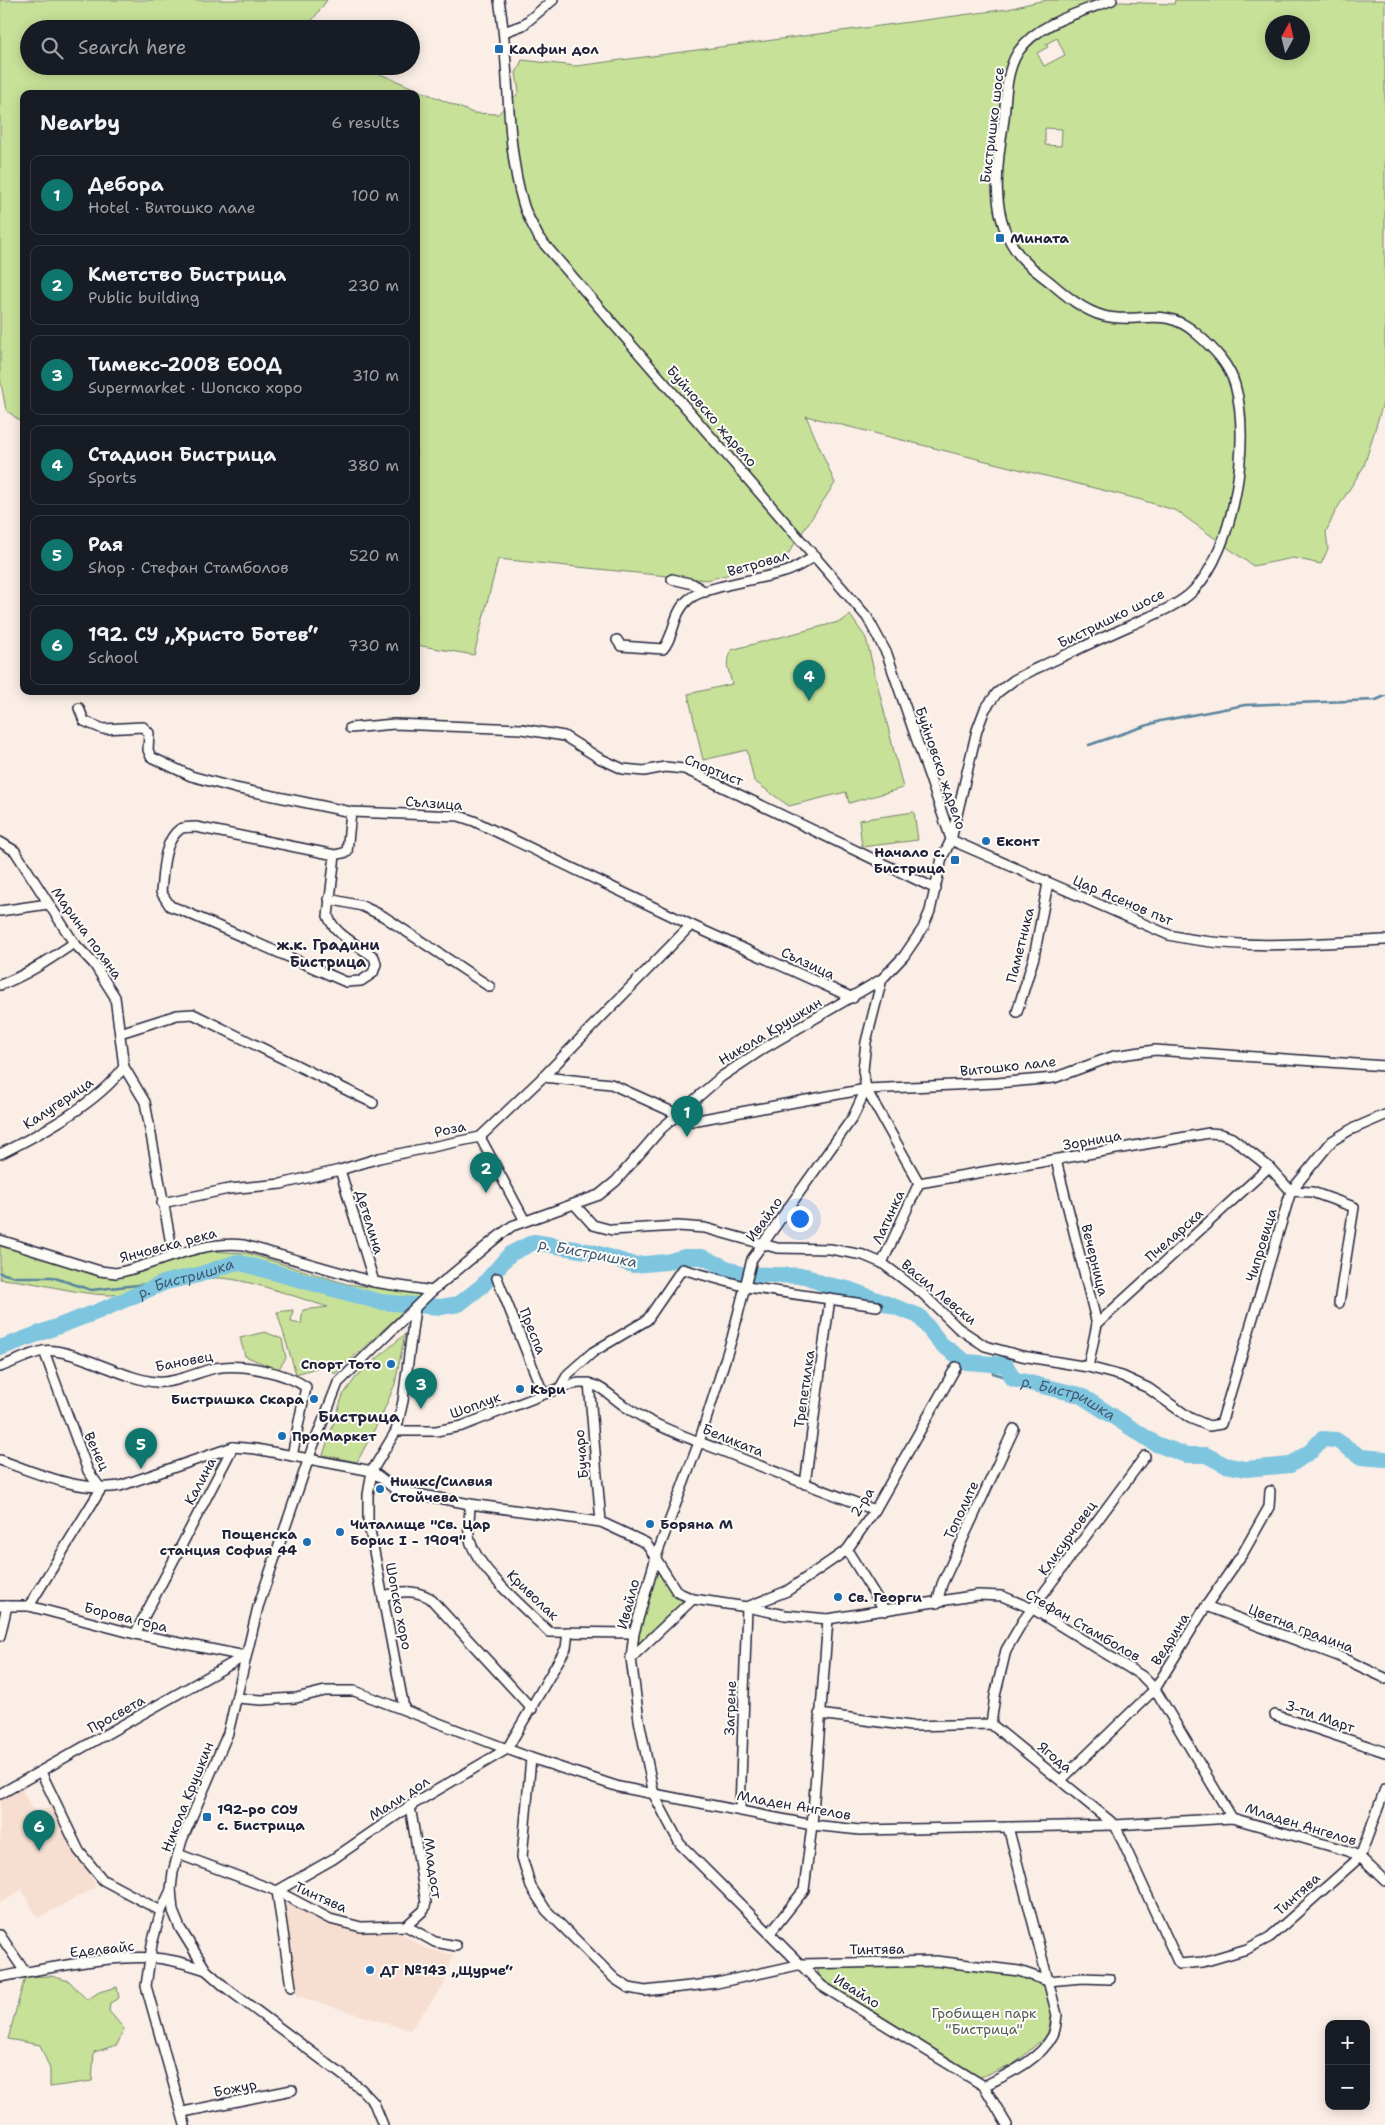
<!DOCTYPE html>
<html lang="en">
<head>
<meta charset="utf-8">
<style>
  body { margin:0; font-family:"Shantell Sans",sans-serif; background:#242831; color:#f1f3f6 }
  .controls { position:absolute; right:15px; bottom:15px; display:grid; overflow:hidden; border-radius:10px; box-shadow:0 2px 12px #0003 }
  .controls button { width:45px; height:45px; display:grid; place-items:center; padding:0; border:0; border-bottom:1px solid #363941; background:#171b24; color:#f1f3f6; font:25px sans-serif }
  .compass { position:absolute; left:1265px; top:15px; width:45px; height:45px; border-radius:50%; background:#171b24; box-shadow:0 2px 12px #0003; rotate:8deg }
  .you { position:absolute; left:799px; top:1218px; width:18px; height:18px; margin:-12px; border:4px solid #fff; border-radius:50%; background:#1a73e8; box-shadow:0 0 0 8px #1a73e833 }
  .badge { display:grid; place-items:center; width:32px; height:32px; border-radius:50%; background:#0f766e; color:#fff; font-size:16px; font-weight:700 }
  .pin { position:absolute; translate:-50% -41px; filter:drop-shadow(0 1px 2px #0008) }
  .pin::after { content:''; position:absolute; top:26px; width:18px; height:15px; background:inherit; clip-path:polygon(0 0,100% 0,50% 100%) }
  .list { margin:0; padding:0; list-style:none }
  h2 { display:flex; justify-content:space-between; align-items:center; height:65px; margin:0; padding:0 20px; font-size:21px }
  h2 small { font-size:16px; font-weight:400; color:#9ea1a6 }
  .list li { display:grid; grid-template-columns:32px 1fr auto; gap:15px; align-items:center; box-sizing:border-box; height:80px; margin:0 10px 10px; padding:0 10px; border:1px solid #363941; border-radius:10px }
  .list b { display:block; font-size:19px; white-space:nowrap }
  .list p { margin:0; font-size:16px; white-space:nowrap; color:#9ea1a6 }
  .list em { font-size:16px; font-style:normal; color:#9ea1a6 }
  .icon { flex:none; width:28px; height:28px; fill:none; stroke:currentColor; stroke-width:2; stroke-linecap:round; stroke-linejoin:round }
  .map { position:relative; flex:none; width:1385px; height:2125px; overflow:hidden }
  .search { position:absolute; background:#171b24; box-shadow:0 2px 12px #0003; left:20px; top:20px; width:400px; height:55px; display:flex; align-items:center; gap:12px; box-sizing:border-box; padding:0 18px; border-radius:28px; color:#9ea1a6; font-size:19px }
  .panel { position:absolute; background:#171b24; box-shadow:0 2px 12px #0003; left:20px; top:90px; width:400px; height:605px; border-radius:10px }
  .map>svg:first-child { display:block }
</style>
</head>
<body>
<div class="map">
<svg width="1385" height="2125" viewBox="0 0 1385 2125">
  <rect width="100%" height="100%" fill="#faeee6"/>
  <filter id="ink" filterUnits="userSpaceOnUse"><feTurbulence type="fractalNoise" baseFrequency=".02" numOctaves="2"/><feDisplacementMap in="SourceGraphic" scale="10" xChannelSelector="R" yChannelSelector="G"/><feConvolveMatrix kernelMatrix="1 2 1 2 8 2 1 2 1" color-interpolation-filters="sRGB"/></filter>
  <g filter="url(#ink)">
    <g fill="#f6ded1">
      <path d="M21,1787L35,1815L54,1805L96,1887L38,1918L22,1890L0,1902V1798Z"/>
      <path d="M288,1903L326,1923L362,1932L402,1934L427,1949L453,1955L444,1985L410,2030L297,1996L282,1907Z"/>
    </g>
    <g fill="#c7e198" stroke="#74826a" fill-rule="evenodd">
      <path d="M0,0H327L306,29H29V66H361L473,113L498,114L519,92L516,73L522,60L576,66L1008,9C1021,6 1036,1 1049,0C1091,0 1133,3 1174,4L1175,0H1385V396L1364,466L1335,512L1326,532L1328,549L1321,564L1293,558L1253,566L1177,511L1138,499L806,416L835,483L784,560L707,580L498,559L474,655L416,645V94H24V424L6,410L0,378ZM1272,22H1302V52H1272ZM1057,38L1065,55L1044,66L1037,53L1048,47L1046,44ZM1045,128L1062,129L1061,146L1045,145Z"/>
      <path d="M850,615L866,638L903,788L849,803L846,792L789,806L754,781L747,750L703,760L688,694L732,684L727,665L731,650L842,621Z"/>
      <path d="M914,812L918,840L862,847L859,820Z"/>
      <path d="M0,1244L115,1277L208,1251L247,1253L347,1284L422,1294L335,1374L326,1365L296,1374L277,1312L293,1310L291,1322L301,1324L303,1310L328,1307C298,1298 244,1277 214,1278C179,1279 144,1295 109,1295C72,1294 37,1281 0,1279Z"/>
      <path d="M265,1332L282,1339L286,1358L278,1370L245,1356L240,1338Z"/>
      <path d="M405,1334L395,1384L381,1417L357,1462L323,1455L343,1395L357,1376Z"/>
      <path d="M656,1557L677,1592L693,1599L631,1658Z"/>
      <path d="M938,1966L1020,1975L1045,1985L1052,2015L1047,2035L1013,2065L980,2077L820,1978L817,1968Z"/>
      <path d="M51,1976L69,1981L87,2000L99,1992L117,1987L119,1998L110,2003L109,2011L124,2029L117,2045L94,2052L92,2081L50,2087V2069L40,2045L8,2039L25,1977Z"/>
    </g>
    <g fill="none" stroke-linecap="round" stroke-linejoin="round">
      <g stroke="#59849d" stroke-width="2.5">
        <path d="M1089,745L1160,721L1245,705L1376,700L1385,696"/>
        <path d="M666,1262L712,1272L740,1274"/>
        <path d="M0,1273L16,1277H52L91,1290L166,1282"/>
        <path d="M988,1362L993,1373L1013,1379"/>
      </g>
      <path stroke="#7ec5df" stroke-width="16" id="s1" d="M0,1348L99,1311L166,1282L198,1275L237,1262L380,1302L441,1307L459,1304L482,1286L510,1254L534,1242L592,1252L634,1265L666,1262L685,1257H702L740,1274L806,1276L823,1284L848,1289L919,1316L941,1344L966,1362L1006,1365L1013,1379L1080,1395L1156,1444L1186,1455H1206L1225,1465L1246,1469L1290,1465L1311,1451L1322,1439L1336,1440L1361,1457L1385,1459"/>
      <g stroke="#22223b" stroke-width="12">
        <g id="minor">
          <path d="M499,0C511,66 504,139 523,203C526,215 534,227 539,238L867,617L887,654L951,839"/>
          <path d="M504,32L523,25L553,0"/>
          <path d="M672,579L693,584L705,592"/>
          <path d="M617,640L621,646L663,649C675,636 672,613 689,599C703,587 764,578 785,572C796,569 806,561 816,556"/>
          <path d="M79,708L84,721L103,729L143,727L149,733L148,750L151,757L191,776L235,788L351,812L459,816L474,821L691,925L853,998"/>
          <path d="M350,728L394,724L522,729L564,736L599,758L623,769L644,771L665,767L684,769L700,776L936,889"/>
          <path d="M951,840L1169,935C1239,951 1314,943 1385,940"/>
          <path d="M0,842L15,851L74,943L94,964L115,997L124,1067L145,1102L173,1255"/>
          <path d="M335,855L328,916C335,935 358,945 374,957L376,964L373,973L361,981L346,982L181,910L170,906L161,892C163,873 163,841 180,829C184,827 191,827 196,827L335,855L347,852L351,812"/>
          <path d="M329,899L362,906L383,916L490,987"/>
          <path d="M0,911L48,904"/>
          <path d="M882,979L866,1042L863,1070L866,1089L853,1117L752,1259L732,1338L699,1442L656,1557L634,1633L631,1658L639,1720L654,1795L680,1844L822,1986L984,2086L1007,2125"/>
          <path d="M0,985C27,975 50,959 74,943"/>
          <path d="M1017,1012L1034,957L1048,883"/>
          <path d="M120,1033L177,1015L193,1014L373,1103"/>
          <path d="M543,1077L611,1084L677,1114"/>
          <path d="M866,1089L919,1183"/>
          <path d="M692,1121L866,1089L997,1083L1054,1078L1114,1056L1155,1050L1385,1066"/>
          <path d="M480,1137L525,1221"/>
          <path d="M0,1154C40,1134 98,1103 124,1067"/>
          <path d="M1056,1160L1097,1324L1088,1367"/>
          <path d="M340,1170L374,1282"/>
          <path d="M919,1183L1209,1133L1221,1134L1232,1138L1269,1167L1291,1191L1312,1192L1354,1207L1339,1303"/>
          <path d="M162,1203L229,1189L281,1184L340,1170L379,1158L480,1137L543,1077L691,925"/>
          <path d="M575,1205L593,1225L612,1230L678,1226L705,1228L777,1248L830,1249L863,1255L882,1263L923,1294L958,1328L985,1346L1022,1356L1088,1367L1122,1376L1148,1388L1190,1418L1209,1426L1221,1424L1291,1191L1332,1141L1350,1130L1385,1115"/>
          <path d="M0,1240L100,1271L116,1273C159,1264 199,1240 244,1245L374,1282L432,1291"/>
          <path d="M882,1263L919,1183"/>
          <path d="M497,1278L543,1393"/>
          <path d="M1097,1324L1269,1167"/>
          <path d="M0,1367C14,1362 29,1354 43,1351C69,1346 125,1380 156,1382C173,1384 198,1372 215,1368C241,1363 285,1372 306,1387L292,1456"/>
          <path d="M589,1383L601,1522"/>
          <path d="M560,1388C599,1373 604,1395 634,1412C661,1429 695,1440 725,1452C775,1472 824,1491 875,1510"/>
          <path d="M396,1431H436L462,1426L560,1388L568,1374L593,1352L647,1320L682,1269L747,1287L877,1306"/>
          <path d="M0,1460C39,1474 78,1492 120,1486L233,1447L256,1449L372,1471L396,1490L470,1504L601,1522L646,1543L677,1592L693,1599L747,1607L785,1615L828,1619L978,1595L1002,1596L1033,1609L1142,1676L1155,1689L1232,1818"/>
          <path d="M805,1484L830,1298"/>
          <path d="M470,1504C470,1514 468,1525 469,1535C472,1565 527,1610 549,1632L634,1633"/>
          <path d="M847,1550L885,1611"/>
          <path d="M383,1596C402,1591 413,1589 430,1598L532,1709"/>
          <path d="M937,1603L942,1584L1014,1429"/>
          <path d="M0,1606H29L135,1634L245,1656"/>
          <path d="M29,1606L101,1489L88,1471L44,1351"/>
          <path d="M1206,1606L1338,1656L1385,1678"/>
          <path d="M135,1634L233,1447"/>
          <path d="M0,1636L7,1606"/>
          <path d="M631,1658L693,1599"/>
          <path d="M237,1698L261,1700L296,1698L325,1691H354L531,1758L619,1787L812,1825L860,1830L1115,1825L1232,1818L1348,1851L1360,1857L1385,1881"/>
          <path d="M404,1708L368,1520V1495L372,1471L396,1431L403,1401L415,1308"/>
          <path d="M819,1714L911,1726L991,1724L1115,1825L1179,1964L1203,1962L1247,1949L1270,1937L1360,1857L1385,1789"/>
          <path d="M1275,1715L1385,1752"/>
          <path d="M991,1724L995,1696L1006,1650L1023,1621L1145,1456"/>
          <path d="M531,1758L522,1857L531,1887L546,1910L615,1979L629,1988L645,1991L717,1983L802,1964L936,1961L1019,1971L1048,1981L1082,1978L1110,1979"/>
          <path d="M41,1772L79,1851L103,1880L161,1911"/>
          <path d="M1061,1780L1155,1689L1206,1606L1243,1553L1269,1507L1270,1491"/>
          <path d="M0,1794L245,1656"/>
          <path d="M740,1809L747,1607L787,1591L847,1550L875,1510L956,1367"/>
          <path d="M178,1854L277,1891L330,1919L361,1927L406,1926L435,1942L456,1946"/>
          <path d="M171,1890L161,1911L152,1944L146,1986L185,2125"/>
          <path d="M406,1926L424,1910L426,1903L410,1806"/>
          <path d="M770,1933L804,1890L812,1825L828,1619"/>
          <path d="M0,1935L25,1972"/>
          <path d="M0,1977C45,1969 125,1951 169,1960C181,1962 194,1966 206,1970"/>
          <path d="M291,1987L277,1891L333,1859L410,1806L507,1749L566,1648L568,1632"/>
          <path d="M984,2086C1008,2074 1040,2060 1053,2035C1056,2029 1056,2021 1057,2015L1008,1827"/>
          <path d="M183,2112L292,2090"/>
          <path d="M383,2125L374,2103L361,2089L225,1987L206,1970L180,1928L173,1911L171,1889L173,1872L182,1840L228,1733L258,1607L312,1449L338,1383L432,1291L495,1239L512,1226L599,1195L616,1181L661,1129L721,1077L766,1047L882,979L904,956L923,928L930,911L942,858L951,840L977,730L985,709L997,693L1014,680L1035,669C1066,655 1097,640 1129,626C1150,616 1177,607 1193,591C1235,549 1251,440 1235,385C1229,364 1213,348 1197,334C1164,304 1139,325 1104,316C1084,311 1065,295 1050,282C1040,274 1028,266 1020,256C988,217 997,165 1004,119C1006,97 1006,71 1018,52C1037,23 1082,12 1112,0"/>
        </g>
      </g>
      <use href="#minor" stroke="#fdfcf7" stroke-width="9"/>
    </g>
  </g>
  <g fill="#1f6fb2" stroke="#fdfcf7" stroke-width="2">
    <rect x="494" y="44" width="10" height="10" rx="2.5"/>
    <rect x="995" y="233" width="10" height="10" rx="2.5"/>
    <circle cx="986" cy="841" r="5"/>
    <rect x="950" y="855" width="10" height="10" rx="2.5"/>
    <circle cx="391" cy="1364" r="5"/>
    <circle cx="520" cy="1389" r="5"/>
    <circle cx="314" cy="1399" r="5"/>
    <circle cx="282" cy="1436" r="5"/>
    <circle cx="380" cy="1489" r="5"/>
    <circle cx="650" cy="1524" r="5"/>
    <circle cx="340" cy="1532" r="5"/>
    <circle cx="307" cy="1542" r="5"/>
    <circle cx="838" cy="1597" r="5"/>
    <rect x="202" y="1812" width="10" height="10" rx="2.5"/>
    <circle cx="370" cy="1970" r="5"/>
  </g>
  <g text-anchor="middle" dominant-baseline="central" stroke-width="4" stroke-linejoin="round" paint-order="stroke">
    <g font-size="14" font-weight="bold" fill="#22223b" stroke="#fdfcf7" text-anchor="start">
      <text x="509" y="49">Калфин дол</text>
      <text x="1010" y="238">Мината</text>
      <text x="996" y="841">Еконт</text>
      <text x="945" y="852" text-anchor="end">Начало с.<tspan x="945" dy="16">Бистрица</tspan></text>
      <text x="381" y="1364" text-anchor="end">Спорт Тото</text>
      <text x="530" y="1389">Къри</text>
      <text x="304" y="1399" text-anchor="end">Бистришка Скара</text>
      <text x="292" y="1436">ПроМаркет</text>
      <text x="390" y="1481">Ниикс/Силвия<tspan x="390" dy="16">Стойчева</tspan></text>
      <text x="350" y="1524">Читалище "Св. Цар<tspan x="350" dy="16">Борис I - 1909"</tspan></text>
      <text x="660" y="1524">Боряна М</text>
      <text x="297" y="1534" text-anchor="end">Пощенска<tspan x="297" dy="16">станция София 44</tspan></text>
      <text x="848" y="1597">Св. Георги</text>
      <text x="217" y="1809">192-ро СОУ<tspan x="217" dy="16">с. Бистрица</tspan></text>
      <text x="380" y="1970">ДГ №143 „Щурче“</text>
    </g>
    <g font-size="14" fill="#22223b" stroke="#fdfcf7">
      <text transform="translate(992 125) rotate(-83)">Бистришко шосе</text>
      <text transform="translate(712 416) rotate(49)">Буйновско ждрело</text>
      <text transform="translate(758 563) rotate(-16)">Ветровал</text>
      <text transform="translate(1111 618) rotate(-26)">Бистришко шосе</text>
      <text transform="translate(941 768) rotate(71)">Буйновско ждрело</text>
      <text transform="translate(714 770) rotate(22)">Спортист</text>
      <text transform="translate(434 803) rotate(4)">Сълзица</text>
      <text transform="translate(1123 900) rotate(23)">Цар Асенов път</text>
      <text transform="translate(87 933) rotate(54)">Марина поляна</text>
      <text transform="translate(1020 945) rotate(-76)">Паметника</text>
      <text transform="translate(808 963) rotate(25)">Сълзица</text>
      <text transform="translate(770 1031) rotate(-31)">Никола Крушкин</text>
      <text transform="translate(1008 1066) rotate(-6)">Витошко лале</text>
      <text transform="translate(58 1103) rotate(-34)">Калугерица</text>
      <text transform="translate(450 1129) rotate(-12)">Роза</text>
      <text transform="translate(1092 1140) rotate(-10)">Зорница</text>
      <text transform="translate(888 1217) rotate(-65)">Латинка</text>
      <text transform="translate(764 1219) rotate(-54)">Ивайло</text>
      <text transform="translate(370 1222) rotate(73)">Детелина</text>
      <text transform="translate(1174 1235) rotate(-42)">Пчеларска</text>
      <text transform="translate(168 1245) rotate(-15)">Янчовска река</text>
      <text transform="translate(1261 1245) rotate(-73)">Чипровица</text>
      <text transform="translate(1095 1260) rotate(76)">Вечерница</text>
      <text transform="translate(939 1292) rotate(40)">Васил Левски</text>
      <text transform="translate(533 1331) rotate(68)">Преспа</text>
      <text transform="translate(184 1361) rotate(-11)">Бановец</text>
      <text transform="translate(804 1389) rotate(-82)">Трепетилка</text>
      <text transform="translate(475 1405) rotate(-20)">Шоплук</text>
      <text transform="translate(733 1440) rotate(22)">Беликата</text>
      <text transform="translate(97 1451) rotate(65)">Венец</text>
      <text transform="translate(581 1454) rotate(-95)">Бучаро</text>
      <text transform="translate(200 1481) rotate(-62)">Калина</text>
      <text transform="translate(862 1502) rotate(-58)">2-ра</text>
      <text transform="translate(961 1510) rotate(-65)">Тополите</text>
      <text transform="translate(1067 1538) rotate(-54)">Клисурчовец</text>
      <text transform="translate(533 1595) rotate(44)">Криволак</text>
      <text transform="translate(628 1604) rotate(-75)">Ивайло</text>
      <text transform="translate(399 1606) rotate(79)">Шопско хоро</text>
      <text transform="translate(126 1617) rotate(14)">Борова гора</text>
      <text transform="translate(1083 1625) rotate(30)">Стефан Стамболов</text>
      <text transform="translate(1301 1628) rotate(21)">Цветна градина</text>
      <text transform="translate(1170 1639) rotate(-58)">Ведрина</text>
      <text transform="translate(730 1708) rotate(-88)">Загрене</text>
      <text transform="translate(116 1714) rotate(-29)">Просвета</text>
      <text transform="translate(1320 1716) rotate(19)">3-ти Март</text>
      <text transform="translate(1055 1757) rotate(39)">Ягода</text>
      <text transform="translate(187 1797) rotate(-68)">Никола Крушкин</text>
      <text transform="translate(399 1798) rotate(-33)">Мали дол</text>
      <text transform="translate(794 1805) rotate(10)">Младен Ангелов</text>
      <text transform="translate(1301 1824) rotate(17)">Младен Ангелов</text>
      <text transform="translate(433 1868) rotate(82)">Младост</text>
      <text transform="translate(1297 1894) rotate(-42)">Тинтява</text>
      <text transform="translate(321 1897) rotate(24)">Тинтява</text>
      <text transform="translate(102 1949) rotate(-6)">Еделвайс</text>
      <text transform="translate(877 1949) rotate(-1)">Тинтява</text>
      <text transform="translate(857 1991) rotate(32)">Ивайло</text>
      <text transform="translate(235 2088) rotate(-11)">Божур</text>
    </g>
    <g font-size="14" fill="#545b57" stroke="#fdfcf7">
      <text x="984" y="2013">Гробищен парк<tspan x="984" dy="16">"Бистрица"</tspan></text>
    </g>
    <g font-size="15" font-weight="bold" fill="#22223b" stroke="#fdfcf7">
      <text x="328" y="945">ж.к. Градини<tspan x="328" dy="17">Бистрица</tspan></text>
    </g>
    <g font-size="15" font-style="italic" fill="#425b74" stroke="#fdfcf7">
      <text transform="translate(588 1253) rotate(11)">р. Бистришка</text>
      <text stroke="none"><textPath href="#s1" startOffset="199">р. Бистришка</textPath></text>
      <text stroke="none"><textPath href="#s1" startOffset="1160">р. Бистришка</textPath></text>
    </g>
    <g font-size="16" font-weight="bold" fill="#22223b" stroke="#fdfcf7">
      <text x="359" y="1416">Бистрица</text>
    </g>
  </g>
</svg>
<div class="controls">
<button>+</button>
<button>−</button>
</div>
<svg class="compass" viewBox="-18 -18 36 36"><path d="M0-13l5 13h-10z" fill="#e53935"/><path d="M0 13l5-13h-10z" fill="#9ea1a6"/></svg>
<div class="you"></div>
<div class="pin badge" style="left:687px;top:1137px">1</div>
<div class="pin badge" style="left:486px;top:1193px">2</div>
<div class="pin badge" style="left:421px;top:1409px">3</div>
<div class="pin badge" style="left:809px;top:701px">4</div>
<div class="pin badge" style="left:141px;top:1469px">5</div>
<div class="pin badge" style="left:39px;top:1851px">6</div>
<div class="search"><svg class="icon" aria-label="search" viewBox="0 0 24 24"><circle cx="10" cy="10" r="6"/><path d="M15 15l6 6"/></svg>Search here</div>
<section class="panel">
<h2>Nearby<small>6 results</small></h2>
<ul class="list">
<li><span class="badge">1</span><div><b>Дебора</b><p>Hotel · Витошко лале</p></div><em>100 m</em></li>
<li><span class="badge">2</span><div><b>Кметство Бистрица</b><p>Public building</p></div><em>230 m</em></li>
<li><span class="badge">3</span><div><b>Тимекс-2008 ЕООД</b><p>Supermarket · Шопско хоро</p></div><em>310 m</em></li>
<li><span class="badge">4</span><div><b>Стадион Бистрица</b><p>Sports</p></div><em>380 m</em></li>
<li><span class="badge">5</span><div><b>Рая</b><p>Shop · Стефан Стамболов</p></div><em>520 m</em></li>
<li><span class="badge">6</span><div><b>192. СУ „Христо Ботев“</b><p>School</p></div><em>730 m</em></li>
</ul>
</section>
</div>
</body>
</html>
